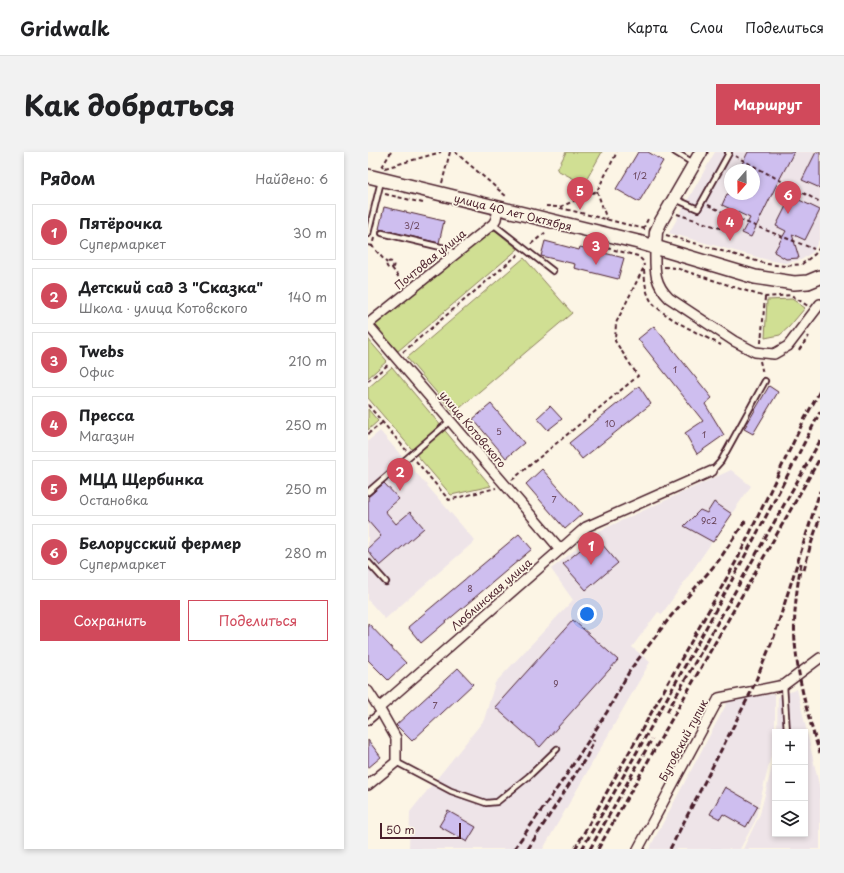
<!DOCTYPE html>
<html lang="ru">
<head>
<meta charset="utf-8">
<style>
  body { margin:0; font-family:"Playpen Sans",sans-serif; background:#f2f2f2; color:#202124 }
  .controls { position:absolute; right:12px; bottom:12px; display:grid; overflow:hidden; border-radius:0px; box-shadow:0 2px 6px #0003 }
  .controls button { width:36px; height:36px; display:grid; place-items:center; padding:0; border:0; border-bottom:1px solid #e0e0e0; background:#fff; color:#202124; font:20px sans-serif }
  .compass { position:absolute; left:356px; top:12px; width:36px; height:36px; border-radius:50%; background:#fff; box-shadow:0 2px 6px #0003; rotate:200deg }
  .scale { position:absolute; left:12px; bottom:10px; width:81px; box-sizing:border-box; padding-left:4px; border:2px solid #4a1f2b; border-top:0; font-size:11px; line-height:14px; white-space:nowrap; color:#4a1f2b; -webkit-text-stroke:3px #fcf5e5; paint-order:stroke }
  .you { position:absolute; left:219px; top:462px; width:14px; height:14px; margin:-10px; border:3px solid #fff; border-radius:50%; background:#1a73e8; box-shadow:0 0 0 6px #1a73e833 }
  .badge { display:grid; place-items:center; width:26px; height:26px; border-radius:50%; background:#d1495b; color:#fff; font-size:13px; font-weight:700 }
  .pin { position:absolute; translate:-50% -33px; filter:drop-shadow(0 1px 2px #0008) }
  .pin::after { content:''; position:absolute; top:21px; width:14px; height:12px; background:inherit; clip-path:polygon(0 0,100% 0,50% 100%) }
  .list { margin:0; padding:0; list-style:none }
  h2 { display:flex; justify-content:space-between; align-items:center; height:52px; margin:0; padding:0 16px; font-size:17px }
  h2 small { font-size:13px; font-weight:400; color:#757577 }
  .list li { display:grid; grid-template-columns:26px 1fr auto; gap:12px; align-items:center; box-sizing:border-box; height:56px; margin:0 8px 8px; padding:0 8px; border:1px solid #e0e0e0; border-radius:0px }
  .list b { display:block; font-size:15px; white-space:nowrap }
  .list p { margin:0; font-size:13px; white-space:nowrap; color:#757577 }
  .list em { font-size:13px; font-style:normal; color:#757577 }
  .actions { display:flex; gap:8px; padding:12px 16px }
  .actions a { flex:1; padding:9px 0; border:1px solid #d1495b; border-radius:0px; text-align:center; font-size:14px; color:#d1495b }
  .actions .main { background:#d1495b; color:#fff }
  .icon { flex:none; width:22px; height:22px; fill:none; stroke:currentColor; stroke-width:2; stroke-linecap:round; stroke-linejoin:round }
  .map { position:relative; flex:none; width:452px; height:697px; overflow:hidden; border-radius:0px }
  header { display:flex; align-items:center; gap:24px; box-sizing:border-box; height:56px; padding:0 20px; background:#fff; border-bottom:1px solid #e0e0e0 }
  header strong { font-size:19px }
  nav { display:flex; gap:22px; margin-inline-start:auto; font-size:14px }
  .intro { display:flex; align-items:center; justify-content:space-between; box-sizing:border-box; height:96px; padding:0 24px }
  h1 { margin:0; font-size:28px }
  .button { padding:10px 18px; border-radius:0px; background:#d1495b; color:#fff; font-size:14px; font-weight:700 }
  main { display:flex; gap:24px; padding:0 24px }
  aside { flex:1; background:#fff; border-radius:0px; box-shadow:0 2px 6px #0003 }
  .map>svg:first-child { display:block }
</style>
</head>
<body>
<header>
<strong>Gridwalk</strong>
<nav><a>Карта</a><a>Слои</a><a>Поделиться</a></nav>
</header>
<div class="intro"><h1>Как добраться</h1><a class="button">Маршрут</a></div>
<main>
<aside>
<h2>Рядом<small>Найдено: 6</small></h2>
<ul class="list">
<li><span class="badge">1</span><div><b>Пятёрочка</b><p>Супермаркет</p></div><em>30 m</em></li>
<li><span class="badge">2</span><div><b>Детский сад 3 &quot;Сказка&quot;</b><p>Школа · улица Котовского</p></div><em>140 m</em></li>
<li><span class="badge">3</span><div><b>Twebs</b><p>Офис</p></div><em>210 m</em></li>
<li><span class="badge">4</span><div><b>Пресса</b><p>Магазин</p></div><em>250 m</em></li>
<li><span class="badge">5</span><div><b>МЦД Щербинка</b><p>Остановка</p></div><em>250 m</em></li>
<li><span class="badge">6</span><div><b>Белорусский фермер</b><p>Супермаркет</p></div><em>280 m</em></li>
</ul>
<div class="actions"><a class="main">Сохранить</a><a>Поделиться</a></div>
</aside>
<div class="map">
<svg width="452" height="697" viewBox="0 0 452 697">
  <rect width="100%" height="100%" fill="#fcf5e5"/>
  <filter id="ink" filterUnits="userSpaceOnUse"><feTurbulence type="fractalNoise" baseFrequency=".025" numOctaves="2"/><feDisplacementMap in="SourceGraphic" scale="8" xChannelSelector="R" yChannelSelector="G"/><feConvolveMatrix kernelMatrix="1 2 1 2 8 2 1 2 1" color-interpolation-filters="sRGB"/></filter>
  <g filter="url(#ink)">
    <g fill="#eee4e8" fill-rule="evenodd">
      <path d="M347,0H452V86L445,100L433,108L417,111L400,108L301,81ZM362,18H386V42H362Z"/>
      <path d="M12,279L107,389L17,467L0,448V289Z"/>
      <path d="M363,318L383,334L294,462L290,460L264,495L282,510L175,697H41L42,660L116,568L127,531L205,448L183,417L231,379Z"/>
      <path d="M429,537L452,637V697H375L392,662L407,603V682H437V580H409L410,545Z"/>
      <path d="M407,542V588L387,669L372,697H281L359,551L372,546Z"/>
    </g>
    <g fill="#d0df93" stroke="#8d7f5f">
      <path d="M198,0H234L216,32L189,18Z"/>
      <path d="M124,76L150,97L30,199L6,173Z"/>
      <path d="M156,106L204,161L86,261L39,206Z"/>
      <path d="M424,147L437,156L421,175L412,183L397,186L399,148Z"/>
      <path d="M0,187L19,209L0,226Z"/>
      <path d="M24,215L123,334L83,343L0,246V236Z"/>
      <path d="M0,257L10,269L0,278Z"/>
    </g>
    <g fill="#cebeef" stroke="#4a1f2b">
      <path d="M270,0H280L295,9L271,50L248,37Z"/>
      <path d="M380,0H426L408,34L383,85L374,81L382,66L354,53L359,42H386V18H371Z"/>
      <path d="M448,0H452V36L434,28Z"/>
      <path d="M423,44L452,58L437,88L424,82L431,106L418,107L406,100L418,79L408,74Z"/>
      <path d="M16,55L76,69L71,91L11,77Z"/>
      <path d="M177,89L211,98L212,95L256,106L250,127L206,116L207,112L173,104Z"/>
      <path d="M286,174L344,246L337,252L356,283L329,302L317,281L335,269L270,187Z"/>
      <path d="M271,234L283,252L214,307L201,291Z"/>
      <path d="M401,234L410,240L385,282L376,277Z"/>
      <path d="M123,252L156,291L138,306L105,267Z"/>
      <path d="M182,254L194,267L180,278L169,266Z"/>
      <path d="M174,317L214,362L197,377L158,332Z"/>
      <path d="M16,331L31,347L17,359L28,372L42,360L56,376L12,414L0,399V396L13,384L0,369V345Z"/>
      <path d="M346,350L364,362L345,390L316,374L332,358L339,361Z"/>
      <path d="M151,382L164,397L53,491L40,475Z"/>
      <path d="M228,385L250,411L218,438L195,412Z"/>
      <path d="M205,468L250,508L172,595L127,555Z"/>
      <path d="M0,471L38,511L20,528L0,508Z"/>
      <path d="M90,516L105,532L44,589L28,573Z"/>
      <path d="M0,588L13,605L0,616Z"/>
      <path d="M357,635L390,654L378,675L355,662L352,667L342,662Z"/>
      <path d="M80,659L108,675L99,690L71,674Z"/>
    </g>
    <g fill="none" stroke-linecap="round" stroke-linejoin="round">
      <g stroke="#4a1f2b" stroke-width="8">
        <g id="service">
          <path d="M307,0L325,11"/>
          <path d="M307,47L330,57L361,1L360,0"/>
          <path d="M125,72L185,119"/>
          <path d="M14,81L81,97L87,103"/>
          <path d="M0,82L13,29"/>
          <path d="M344,319L353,309L397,229"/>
          <path d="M0,340L82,269"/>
          <path d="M0,410L18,430"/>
          <path d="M416,533L419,580"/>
          <path d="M0,570L13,559"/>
          <path d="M28,610L83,639L118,651L129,650L161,624L189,597"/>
          <path d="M407,665V662"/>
        </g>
      </g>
      <g stroke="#4a1f2b" stroke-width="12">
        <g id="minor">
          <path d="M287,96C287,116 285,130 301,146L366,189L387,200L406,202L420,194L452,152"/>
          <path d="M0,172L125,72L128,67L130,56"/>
          <path d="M0,173L192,397"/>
          <path d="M0,539L11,556"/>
          <path d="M0,633L28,610V586L11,556L218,375L344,319"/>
          <path d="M270,697L351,546L416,533L452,506"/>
        </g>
      </g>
      <g stroke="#4a1f2b" stroke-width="15">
        <path id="tertiary" d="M287,96L288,80L292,71L333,0"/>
      </g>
      <g stroke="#4a1f2b" stroke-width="16">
        <path id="secondary" d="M0,24L270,90L387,125L426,131L440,130L452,125"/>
      </g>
      <g stroke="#4a1f2b" stroke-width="2" stroke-dasharray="4 3" stroke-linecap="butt">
        <path d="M87,0L139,45"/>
        <path d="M367,4L452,50"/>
        <path d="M14,15L23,0"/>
        <path d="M17,16L73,0"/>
        <path d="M74,31L82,0"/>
        <path d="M229,39L239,68"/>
        <path d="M17,42L55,51"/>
        <path d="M340,53L367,66L446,97"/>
        <path d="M178,54L189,55L277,77"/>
        <path d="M192,55L229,39L249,0"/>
        <path d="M309,62L361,79L367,66"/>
        <path d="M275,77L280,67"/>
        <path d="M298,83L399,112L417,114L434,112L447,102L452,95"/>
        <path d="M6,86L4,94L19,111"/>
        <path d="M163,92L178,80"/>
        <path d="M0,93L4,94"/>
        <path d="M239,96L270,104L275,109L276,114"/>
        <circle cx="22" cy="113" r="3.5"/>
        <path d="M296,115L308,116L397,145L423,143L440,154"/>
        <path d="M24,116L35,131"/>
        <path d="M276,118C277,127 277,137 281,145C287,162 336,184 353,193"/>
        <path d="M393,191L397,145"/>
        <path d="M431,198L441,184"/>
        <path d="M35,200L152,101"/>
        <path d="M392,209L395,222"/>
        <path d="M0,229L21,212"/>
        <path d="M0,253L38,298"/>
        <path d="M0,282L15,270"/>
        <path d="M48,309L81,348L128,336"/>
        <path d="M144,328L270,224L247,189L248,171L276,115"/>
      </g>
      <use href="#service" stroke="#fcf5e5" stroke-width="4.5"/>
      <use href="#minor" stroke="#fcf5e5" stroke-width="9"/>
      <use href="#tertiary" stroke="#fcf5e5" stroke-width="12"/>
      <use href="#secondary" stroke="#fcf5e5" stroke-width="13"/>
      <g stroke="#4a1f2b" stroke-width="3" stroke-dasharray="6 3" stroke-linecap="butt">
        <path d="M433,411C429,435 425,465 427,490C430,528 440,566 452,601"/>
        <path d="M436,418L442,395L452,365"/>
        <path d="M299,560L452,289"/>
        <path d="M146,697L197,625L239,560L262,518L303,464L351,408L378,368"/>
        <path d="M160,697L219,604L226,588"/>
        <path d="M207,697L370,406L436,268L452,239"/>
        <path d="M214,697C296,553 377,408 452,260"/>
        <path d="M222,697L284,587"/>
        <path d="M230,697L452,306"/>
        <path d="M302,697L383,540L406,485L452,339"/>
      </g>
    </g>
  </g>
  <g text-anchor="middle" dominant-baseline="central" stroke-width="3.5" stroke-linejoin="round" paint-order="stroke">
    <g font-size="9" fill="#6b475c">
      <text x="272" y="23">1/2</text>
      <text x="44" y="73">3/2</text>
      <text x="307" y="217">1</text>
      <text x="242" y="271">10</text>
      <text x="131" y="279">5</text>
      <text x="336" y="282">1</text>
      <text x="186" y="347">7</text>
      <text x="341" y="368">9с2</text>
      <text x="102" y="436">8</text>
      <text x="188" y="531">9</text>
      <text x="67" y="553">7</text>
    </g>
    <g font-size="11" fill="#4a1f2b" stroke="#fcf5e5">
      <text transform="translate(145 60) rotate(14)">улица 40 лет Октября</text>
      <text transform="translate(62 107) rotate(-39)">Почтовая улица</text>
      <text transform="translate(105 277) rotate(50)">улица Котовского</text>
      <text transform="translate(123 442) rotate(-41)">Люблинская улица</text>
      <text transform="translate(315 588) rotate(-62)">Бутовский тупик</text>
    </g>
  </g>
</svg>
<div class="controls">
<button>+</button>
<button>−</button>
<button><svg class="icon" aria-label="layers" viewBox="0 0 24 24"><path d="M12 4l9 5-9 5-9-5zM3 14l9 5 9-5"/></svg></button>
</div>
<svg class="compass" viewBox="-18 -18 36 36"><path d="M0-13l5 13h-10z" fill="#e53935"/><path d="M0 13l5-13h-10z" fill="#757577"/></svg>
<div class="scale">50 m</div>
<div class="you"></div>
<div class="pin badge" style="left:223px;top:413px">1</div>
<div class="pin badge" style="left:32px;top:339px">2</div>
<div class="pin badge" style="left:228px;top:113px">3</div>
<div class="pin badge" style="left:362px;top:89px">4</div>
<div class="pin badge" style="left:212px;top:58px">5</div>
<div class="pin badge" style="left:420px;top:62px">6</div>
</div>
</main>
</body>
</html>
